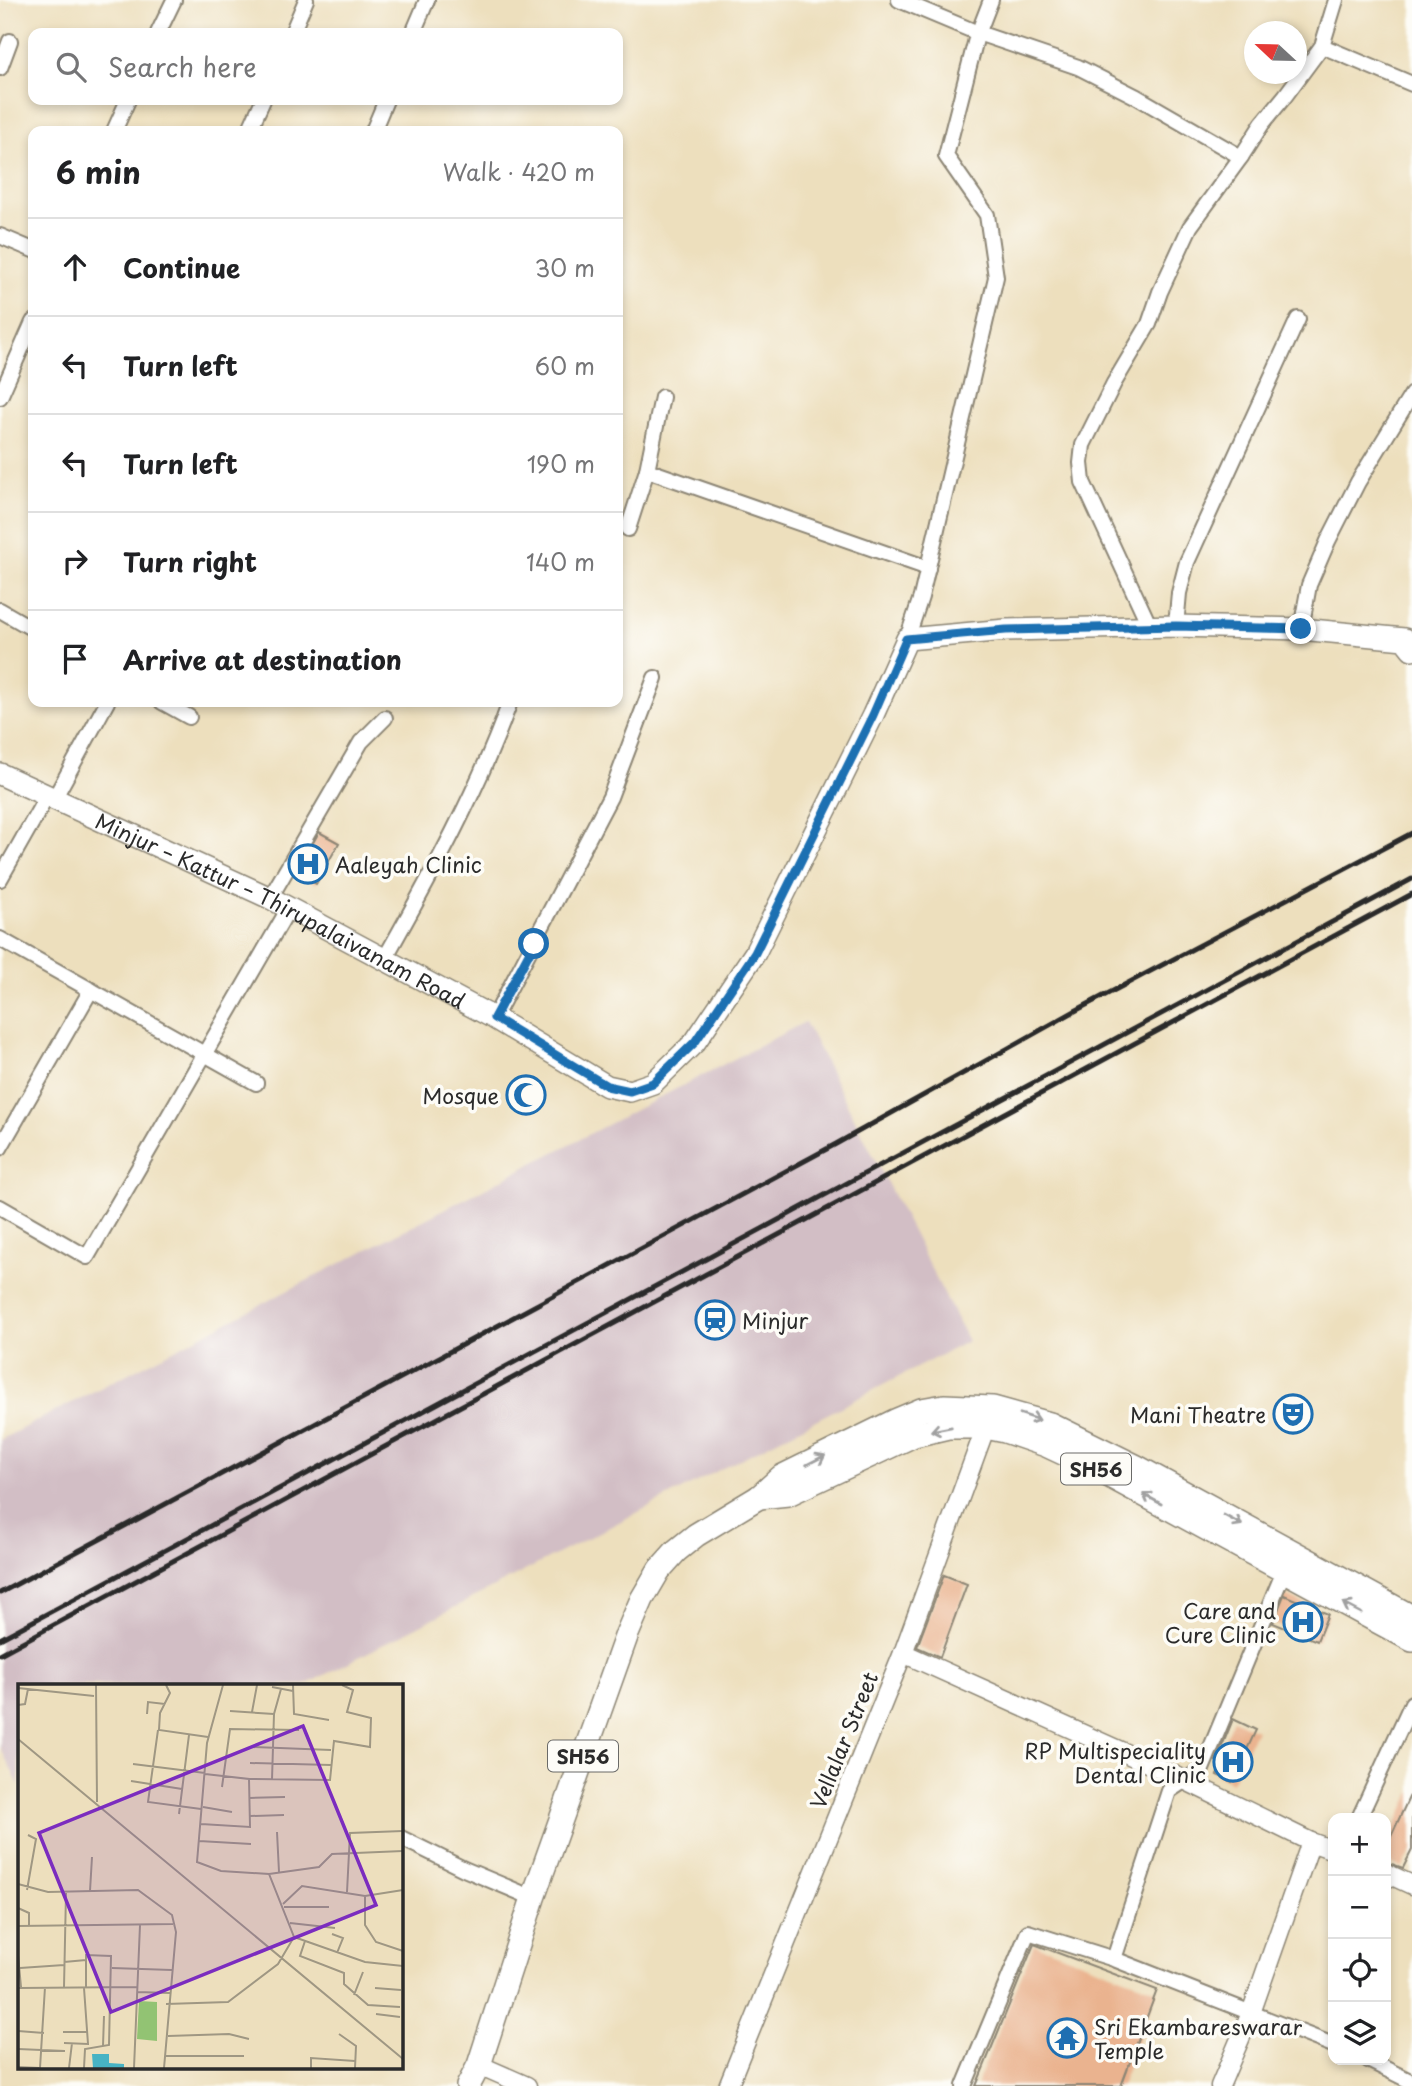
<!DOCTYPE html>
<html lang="en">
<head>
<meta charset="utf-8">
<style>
  body { margin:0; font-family:"Playpen Sans",sans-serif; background:#f6f6f6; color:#202124 }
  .controls { position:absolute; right:21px; bottom:21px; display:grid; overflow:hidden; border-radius:14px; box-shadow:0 4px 10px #0003 }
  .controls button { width:63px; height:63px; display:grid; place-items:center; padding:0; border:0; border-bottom:2px solid #e0e0e0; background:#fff; color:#202124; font:35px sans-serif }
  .compass { position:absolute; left:1244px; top:21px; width:63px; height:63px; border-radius:50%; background:#fff; box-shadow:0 4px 10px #0003; rotate:292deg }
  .stop { position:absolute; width:21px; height:21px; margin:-16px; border:5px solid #1f6fb2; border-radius:50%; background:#fff }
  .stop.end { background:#1f6fb2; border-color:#fff; box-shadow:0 2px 7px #0008 }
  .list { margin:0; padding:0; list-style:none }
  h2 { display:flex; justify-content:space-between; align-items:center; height:91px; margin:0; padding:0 28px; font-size:30px }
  h2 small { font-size:23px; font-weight:400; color:#757577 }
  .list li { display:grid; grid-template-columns:46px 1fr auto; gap:21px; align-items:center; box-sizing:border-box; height:98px; padding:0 28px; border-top:2px solid #e0e0e0 }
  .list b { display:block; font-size:26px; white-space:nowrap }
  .list em { font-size:23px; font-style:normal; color:#757577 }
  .icon { flex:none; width:38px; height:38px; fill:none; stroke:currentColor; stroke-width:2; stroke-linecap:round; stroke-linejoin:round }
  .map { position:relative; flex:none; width:1412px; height:2086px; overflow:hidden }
  .search { position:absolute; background:#fff; box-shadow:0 4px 10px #0003; left:28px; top:28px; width:595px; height:77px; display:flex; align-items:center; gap:18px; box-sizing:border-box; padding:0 24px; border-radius:14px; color:#757577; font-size:26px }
  .panel { position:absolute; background:#fff; box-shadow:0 4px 10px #0003; left:28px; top:126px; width:595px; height:581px; border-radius:14px }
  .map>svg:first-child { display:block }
</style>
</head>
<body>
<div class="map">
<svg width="1412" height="2086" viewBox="0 0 1412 2086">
  <rect width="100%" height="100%" fill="#fdfcf7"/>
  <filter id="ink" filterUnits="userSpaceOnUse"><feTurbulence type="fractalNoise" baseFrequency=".0143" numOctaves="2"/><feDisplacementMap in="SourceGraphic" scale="14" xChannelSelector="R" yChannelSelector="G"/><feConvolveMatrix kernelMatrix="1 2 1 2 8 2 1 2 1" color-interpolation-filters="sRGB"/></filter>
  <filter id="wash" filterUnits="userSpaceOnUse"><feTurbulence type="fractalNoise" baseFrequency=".00686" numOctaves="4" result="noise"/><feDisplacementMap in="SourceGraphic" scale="28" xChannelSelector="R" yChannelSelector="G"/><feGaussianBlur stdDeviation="1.57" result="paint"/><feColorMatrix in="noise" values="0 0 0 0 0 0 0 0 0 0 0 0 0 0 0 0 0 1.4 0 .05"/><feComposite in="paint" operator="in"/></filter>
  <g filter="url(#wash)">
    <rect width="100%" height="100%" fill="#eddfbd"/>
    <path fill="#d2bec5" d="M805,1022L968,1341L305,1685H19V1785L0,1747V1440Z"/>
    <g id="blocks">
      <g fill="#eab38f">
        <path d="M319,832L339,843L316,884L296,873Z"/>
        <path d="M944,1575L967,1584L940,1657L917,1647Z"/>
        <path d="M1284,1595L1328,1614L1317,1641L1273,1623Z"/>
        <path d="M1233,1719L1256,1730L1232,1782L1217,1775L1223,1764L1216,1761Z"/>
        <path d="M1412,1791V1850L1403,1868L1386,1862V1847Z"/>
        <path d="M1034,1944L1157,1990L1121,2086H976Z"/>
      </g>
    </g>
  </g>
  <g filter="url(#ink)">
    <use href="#blocks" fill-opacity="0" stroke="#8c8574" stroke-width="2"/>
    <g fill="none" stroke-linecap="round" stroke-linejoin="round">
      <g stroke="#8c8574" stroke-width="18">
        <g id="minor">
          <path d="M899,0L978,33L1078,67L1137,97L1241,157"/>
          <path d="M158,33L174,0"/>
          <path d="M292,33L306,0"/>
          <path d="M413,33L427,0"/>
          <path d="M1322,46L1412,84"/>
          <path d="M0,68L10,41"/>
          <path d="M114,131L128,100"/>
          <path d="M249,131L263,100"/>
          <path d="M373,131L386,100"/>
          <path d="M0,236L33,250"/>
          <path d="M0,397L33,322"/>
          <path d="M647,470L928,568"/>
          <path d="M628,529L647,470L662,397"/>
          <path d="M0,610L33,629"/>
          <path d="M1176,626L1179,593L1187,562L1298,319"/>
          <path d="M1150,627L1083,482L1081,463L1083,445L1114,383L1149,324L1160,292L1190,227L1241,157L1262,124L1285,96L1322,46L1336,0"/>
          <path d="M1301,629L1309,585L1328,541L1358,482L1412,394"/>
          <path d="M907,639L921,597L996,277L987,215L946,156L976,39L991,0"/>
          <path d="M162,702L189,717"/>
          <path d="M54,799L107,702"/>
          <path d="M0,879L47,796"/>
          <path d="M270,898L361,742L385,718"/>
          <path d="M0,939L256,1083"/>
          <path d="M385,958C431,876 478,791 510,702"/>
          <path d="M494,1018L610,797L655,678"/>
          <path d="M0,1148L91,990"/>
          <path d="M0,1207L87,1257L289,908"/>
          <path d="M1359,1818L1412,1703"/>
          <path d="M401,1838L464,1869L533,1898"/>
          <path d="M1114,1959L1169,1791L1202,1769L1286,1566"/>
          <path d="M1368,2060L1412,2082"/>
          <path d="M964,2086L1028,1932L1114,1959L1333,2045"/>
        </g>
      </g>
      <g stroke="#8c8574" stroke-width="21">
        <g id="tertiary">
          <path d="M903,1653L1174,1775L1311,1842L1333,1850"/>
          <path d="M1386,1873L1412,1885"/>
          <path d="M479,2065L527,2086"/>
          <path d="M728,2086L903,1653L989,1418"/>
          <path d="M1220,2086L1251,2013L1311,1842"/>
        </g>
      </g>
      <g stroke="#8c8574" stroke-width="24">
        <g id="secondary">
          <path id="s1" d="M0,774L270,898L494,1018L607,1086L630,1091L653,1083L695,1042L755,953L873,715L907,639L1006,630L1176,626L1301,629L1404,639L1412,649"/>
        </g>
      </g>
      <g stroke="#8c8574" stroke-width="26">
        <g id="primary">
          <path d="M759,1497L788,1494L914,1435L948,1427H986L1005,1431L1046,1445L1093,1467L1412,1640"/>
          <path d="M468,2086L479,2065L533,1898L627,1634L642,1599L659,1570L676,1551L696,1535L759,1497L781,1477L897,1420L921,1410L944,1406L993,1408L1050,1424L1137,1467L1412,1617"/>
        </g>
      </g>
      <use href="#minor" stroke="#fff" stroke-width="14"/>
      <use href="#tertiary" stroke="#fff" stroke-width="18"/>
      <use href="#secondary" stroke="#fff" stroke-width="21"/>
      <use href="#primary" stroke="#fff" stroke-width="23"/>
      <g stroke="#2b2b2b" stroke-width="5">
        <path d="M0,1593L836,1144L1075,1011L1412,833"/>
        <path d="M0,1639L1412,879"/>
        <path d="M0,1654L1412,894"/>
      </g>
    </g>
    <defs><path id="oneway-shaft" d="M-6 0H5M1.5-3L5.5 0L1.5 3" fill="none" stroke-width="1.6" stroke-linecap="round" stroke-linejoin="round" transform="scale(1.75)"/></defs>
    <g stroke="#a0a0a0">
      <use href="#oneway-shaft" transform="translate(1030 1417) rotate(18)"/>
      <use href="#oneway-shaft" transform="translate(941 1429) rotate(169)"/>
      <use href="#oneway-shaft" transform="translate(816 1460) rotate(-27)"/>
      <use href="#oneway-shaft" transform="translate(1152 1499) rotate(-151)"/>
      <use href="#oneway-shaft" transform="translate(1233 1520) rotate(29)"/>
      <use href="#oneway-shaft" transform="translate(1352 1608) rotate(-152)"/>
    </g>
  </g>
  <g fill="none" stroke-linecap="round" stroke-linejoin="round" filter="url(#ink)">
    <path stroke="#1f6fb2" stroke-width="9" d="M534,944L494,1018L607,1086L630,1091L653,1083L695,1042L755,953L873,715L906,639L1006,630L1176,626L1301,629"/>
  </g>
  <defs>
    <g id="hospital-ring" transform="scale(2.0125)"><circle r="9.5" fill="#fdfcf7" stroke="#1f6fb2" stroke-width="1.5"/><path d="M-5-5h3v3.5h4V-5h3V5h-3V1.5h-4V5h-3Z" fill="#1f6fb2"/></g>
    <g id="mosque-ring" transform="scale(2.0125)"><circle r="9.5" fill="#fdfcf7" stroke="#1f6fb2" stroke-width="1.5"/><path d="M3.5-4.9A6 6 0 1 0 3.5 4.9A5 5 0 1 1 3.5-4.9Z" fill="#1f6fb2"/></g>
    <g id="station-ring" transform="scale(2.0125)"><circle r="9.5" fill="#fdfcf7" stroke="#1f6fb2" stroke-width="1.5"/><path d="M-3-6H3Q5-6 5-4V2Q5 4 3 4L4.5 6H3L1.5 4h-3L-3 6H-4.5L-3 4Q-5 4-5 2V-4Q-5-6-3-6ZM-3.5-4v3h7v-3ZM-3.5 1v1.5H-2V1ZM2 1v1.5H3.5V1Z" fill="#1f6fb2"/></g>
    <g id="theatre-ring" transform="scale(2.0125)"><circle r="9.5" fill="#fdfcf7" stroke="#1f6fb2" stroke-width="1.5"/><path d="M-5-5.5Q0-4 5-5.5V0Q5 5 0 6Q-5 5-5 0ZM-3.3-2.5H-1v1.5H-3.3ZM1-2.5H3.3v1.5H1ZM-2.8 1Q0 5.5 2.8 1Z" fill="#1f6fb2"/></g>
    <g id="temple-ring" transform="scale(2.0125)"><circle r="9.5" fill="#fdfcf7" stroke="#1f6fb2" stroke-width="1.5"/><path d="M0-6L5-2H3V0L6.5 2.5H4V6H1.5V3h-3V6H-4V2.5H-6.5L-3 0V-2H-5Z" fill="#1f6fb2"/></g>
  </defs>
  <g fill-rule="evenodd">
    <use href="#hospital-ring" x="308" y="864"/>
    <use href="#mosque-ring" x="526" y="1095"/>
    <use href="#station-ring" x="715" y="1320"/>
    <use href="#theatre-ring" x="1293" y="1414"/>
    <use href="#hospital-ring" x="1303" y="1622"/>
    <use href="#hospital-ring" x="1233" y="1762"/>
    <use href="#temple-ring" x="1067" y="2038"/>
  </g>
  <g text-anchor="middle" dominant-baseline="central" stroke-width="7" stroke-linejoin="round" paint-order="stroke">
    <g fill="#fdfcf7" stroke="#6a6a68" stroke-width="2">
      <rect x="1061" y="1453.5" width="70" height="31" rx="5"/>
      <rect x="548" y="1740.5" width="70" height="31" rx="5"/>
    </g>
    <g font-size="19" font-weight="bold" fill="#2b2b2b">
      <text x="1096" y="1469">SH56</text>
      <text x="583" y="1756">SH56</text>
    </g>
    <g font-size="21" fill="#2b2b2b" stroke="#fdfcf7" text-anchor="end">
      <text x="335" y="864" text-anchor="start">Aaleyah Clinic</text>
      <text x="499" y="1095">Mosque</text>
      <text x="742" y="1320" text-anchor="start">Minjur</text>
      <text x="1266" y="1414">Mani Theatre</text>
      <text x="1276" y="1610">Care and<tspan x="1276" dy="24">Cure Clinic</tspan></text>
      <text x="1206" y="1750">RP Multispeciality<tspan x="1206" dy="24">Dental Clinic</tspan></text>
      <text x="1094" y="2026" text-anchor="start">Sri Ekambareswarar<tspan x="1094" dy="24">Temple</tspan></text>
    </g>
    <g font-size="21" fill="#2b2b2b" stroke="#fdfcf7">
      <text stroke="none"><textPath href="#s1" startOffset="312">Minjur – Kattur – Thirupalaivanam Road</textPath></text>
      <text transform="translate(843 1740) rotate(-68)">Vellalar Street</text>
    </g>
  </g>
  <g transform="translate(18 1684)">
    <rect width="385" height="385" fill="#eddfbd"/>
    <path d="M121,317L139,318V357L119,355Z" fill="#92c373"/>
    <path d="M74,370H91V379L106,380V384H75Z" fill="#47b3c4"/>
    <path fill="none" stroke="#9f9783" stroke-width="2" d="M78,1L79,118M148,1L152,9L142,29L141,46L190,53M275,1L276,30L311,36M254,3L275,7M0,4L76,12M0,21L7,20L10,5M212,27L256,30M234,28L239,1M129,30L130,18L147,20M0,55L385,375M233,63L313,66M232,79L313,81M115,80L187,89M135,82L130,118L183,125M135,82L140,46M231,95L312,96L316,57L352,63L353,34L329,28L335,6L324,1M254,96L256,30L263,5M113,97L164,105M204,103L212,45L281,46M231,114L267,113M185,123L214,128M161,130L171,51M232,132L266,131M183,140L232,143L231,95L187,90M259,148L261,188M181,157L233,160M251,190L301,183L314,170L385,167M0,200L30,208L120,206L154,231L158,248L146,384M9,206L18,155L10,151M72,207L74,173M329,208L332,149L385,147M347,212V241L358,258L385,267M265,220L284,202L347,212L385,206M266,223H311M0,224L11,229V242M272,239L317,244M0,242L155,240M314,250L325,254L319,269M276,253L347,278L385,282M287,257L282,272L326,289V300L350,321L382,323M0,271L3,303M46,278L68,276M2,284L46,281M94,284L154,286M385,284V336M46,303L48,209M0,304L119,303M357,304L383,306M119,308L152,309M336,311L345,288M148,320L210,318L260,280L276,253L251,190L203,187L179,178L189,59L205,1M358,330L382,333M0,347L26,349M45,348H69M321,350L338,362L337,384M150,352L211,350L231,355M46,359L70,360L66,304M85,362L86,332M0,365L47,367M148,372H226M0,383L22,384M22,384L27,303M51,384L54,359M66,384L67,365L91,361L93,272L68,271V304M116,384L122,241M293,384V374L337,377"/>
    <path fill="#7b2cbf" fill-opacity="0.15" stroke="#7b2cbf" stroke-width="3.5" d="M285,42L358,221L93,328L21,149Z"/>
    <rect width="385" height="385" fill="none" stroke="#2b2b2b" stroke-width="3.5"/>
  </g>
</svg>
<div class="controls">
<button>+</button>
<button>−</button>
<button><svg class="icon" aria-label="locate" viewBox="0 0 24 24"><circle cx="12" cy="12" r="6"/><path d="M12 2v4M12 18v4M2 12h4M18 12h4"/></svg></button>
<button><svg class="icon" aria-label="layers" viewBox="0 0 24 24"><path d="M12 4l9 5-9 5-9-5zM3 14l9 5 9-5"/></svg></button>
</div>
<svg class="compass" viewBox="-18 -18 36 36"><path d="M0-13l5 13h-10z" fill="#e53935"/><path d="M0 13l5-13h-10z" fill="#757577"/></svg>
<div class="stop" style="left:534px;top:944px"></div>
<div class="stop end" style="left:1301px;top:629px"></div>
<div class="search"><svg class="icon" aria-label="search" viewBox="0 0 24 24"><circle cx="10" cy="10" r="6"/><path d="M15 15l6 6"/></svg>Search here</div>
<section class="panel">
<h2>6 min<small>Walk · 420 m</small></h2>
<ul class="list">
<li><svg class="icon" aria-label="ahead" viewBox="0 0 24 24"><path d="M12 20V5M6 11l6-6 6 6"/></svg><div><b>Continue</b></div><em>30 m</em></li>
<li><svg class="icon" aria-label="left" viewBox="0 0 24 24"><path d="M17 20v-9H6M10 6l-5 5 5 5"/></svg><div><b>Turn left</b></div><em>60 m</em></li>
<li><svg class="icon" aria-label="left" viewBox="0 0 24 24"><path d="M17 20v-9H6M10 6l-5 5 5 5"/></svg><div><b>Turn left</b></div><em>190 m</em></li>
<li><svg class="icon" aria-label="right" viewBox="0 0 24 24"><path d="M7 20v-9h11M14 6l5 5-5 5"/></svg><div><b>Turn right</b></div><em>140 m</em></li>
<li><svg class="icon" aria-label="arrive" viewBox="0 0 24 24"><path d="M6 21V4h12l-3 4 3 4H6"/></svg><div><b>Arrive at destination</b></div></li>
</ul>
</section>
</div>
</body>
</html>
